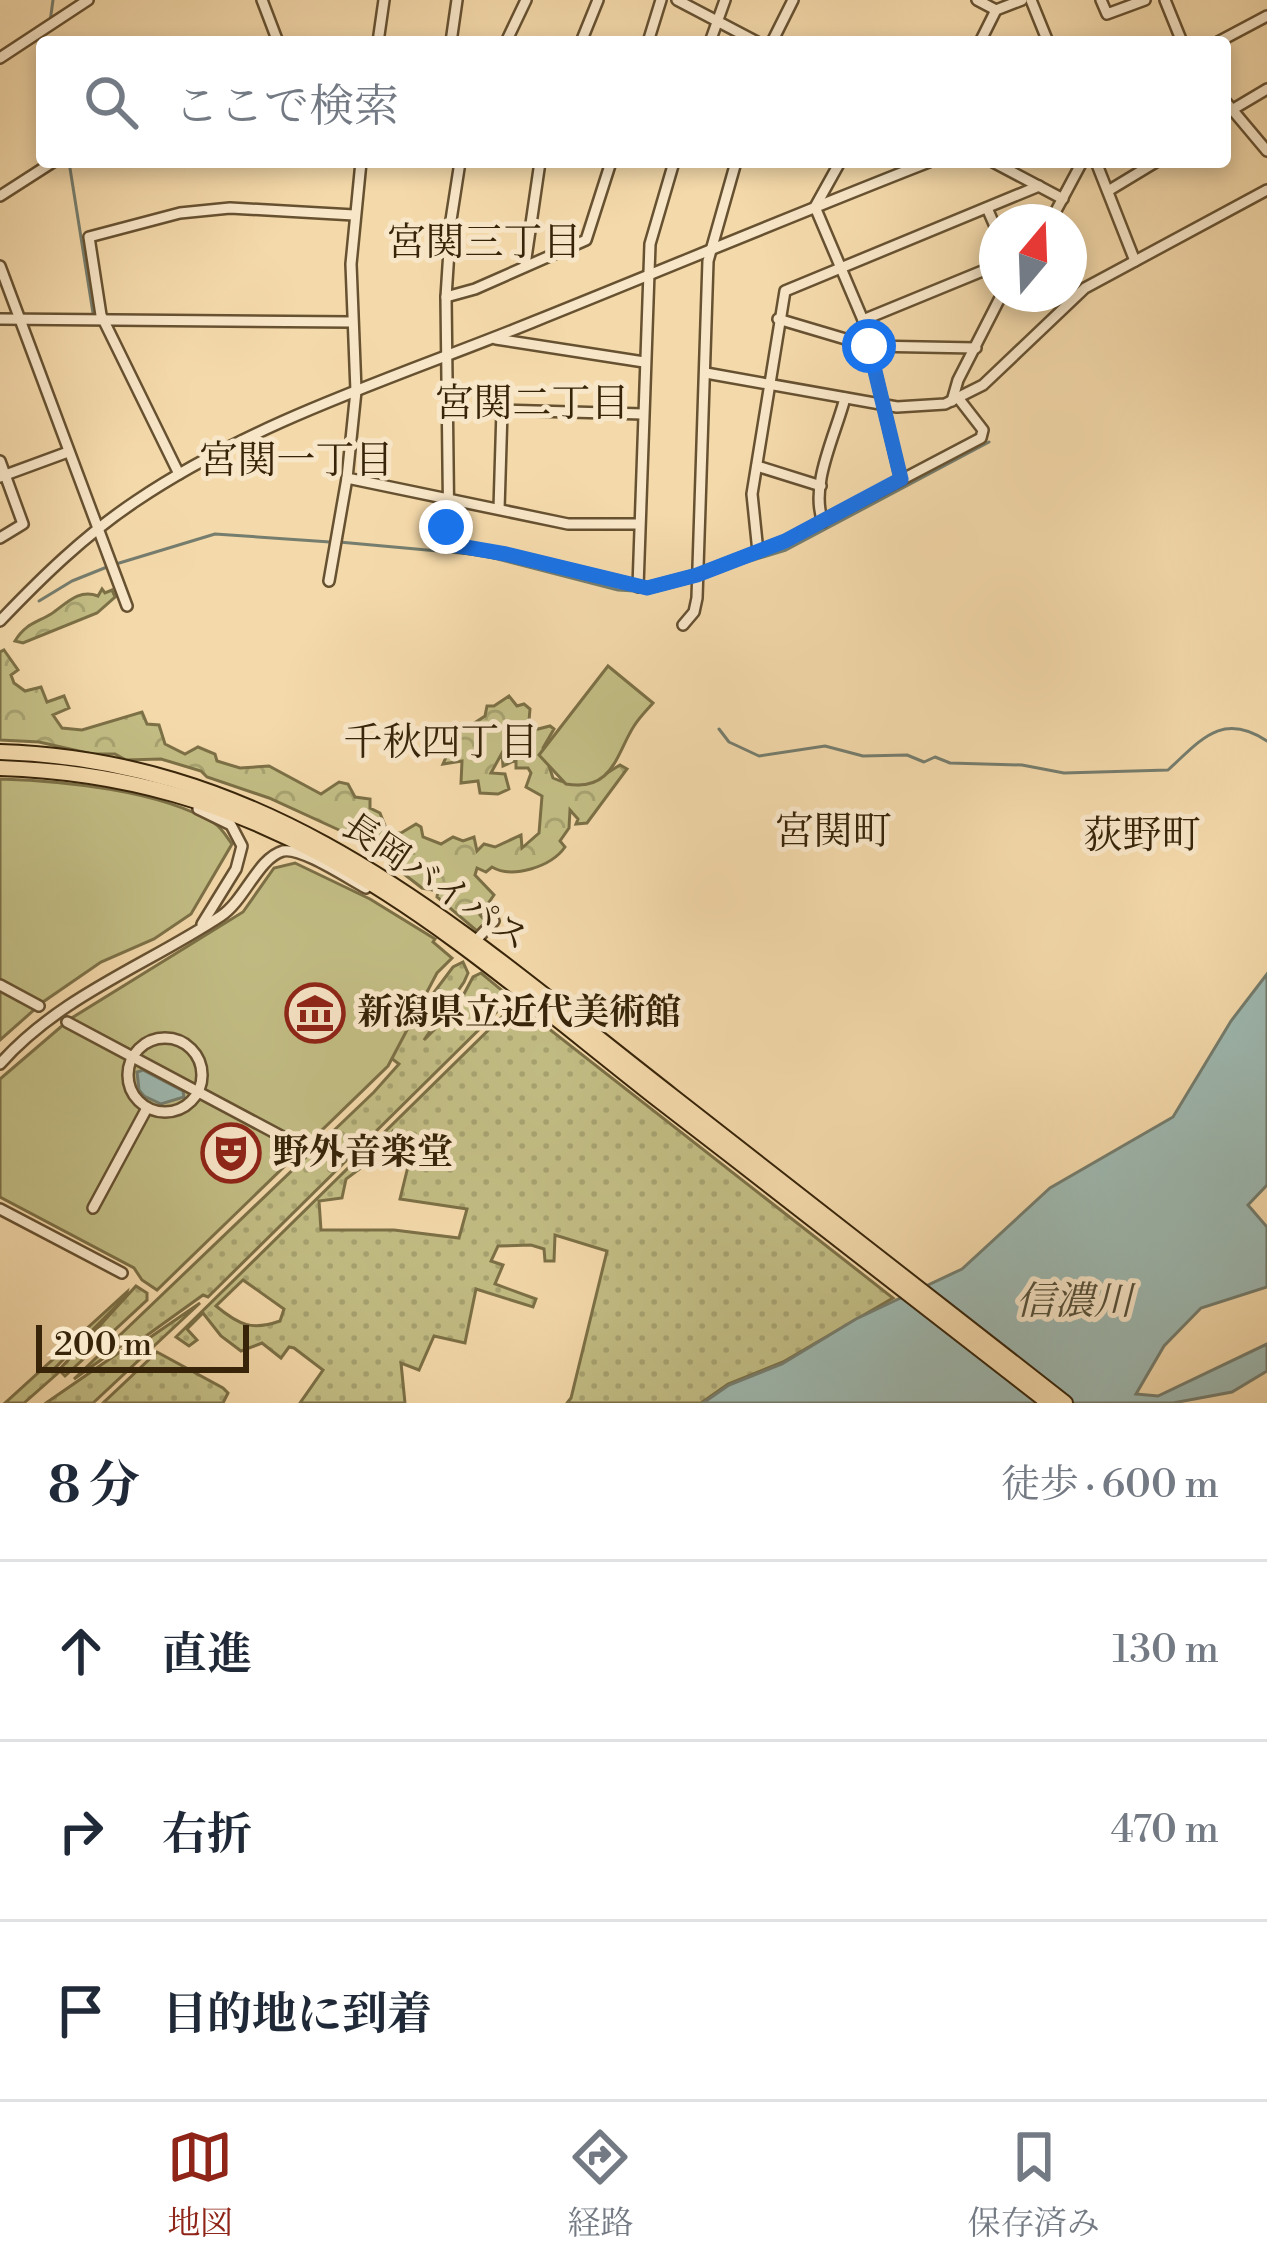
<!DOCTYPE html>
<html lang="ja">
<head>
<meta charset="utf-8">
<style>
  body { margin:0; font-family:"Libre Bodoni","Noto Serif JP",serif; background:#f2f2f3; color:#1f2937 }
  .compass { position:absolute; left:979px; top:204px; width:108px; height:108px; border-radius:50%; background:#fff; box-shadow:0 6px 18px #0003; rotate:19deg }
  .scale { position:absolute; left:36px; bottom:30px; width:213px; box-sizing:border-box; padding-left:12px; border:6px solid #372409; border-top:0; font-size:33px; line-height:42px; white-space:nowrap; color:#372409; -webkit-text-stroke:9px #f8e6c8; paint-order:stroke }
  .stop { position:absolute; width:36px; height:36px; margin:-27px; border:9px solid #1a73e8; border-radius:50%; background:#fff }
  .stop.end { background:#1a73e8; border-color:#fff; box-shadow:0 3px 12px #0008 }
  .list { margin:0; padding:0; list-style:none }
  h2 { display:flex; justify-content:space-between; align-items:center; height:156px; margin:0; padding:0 48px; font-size:51px }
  h2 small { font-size:39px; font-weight:400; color:#747a83 }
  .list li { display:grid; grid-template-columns:78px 1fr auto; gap:36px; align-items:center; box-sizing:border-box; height:180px; padding:0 48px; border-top:3px solid #e0e1e3 }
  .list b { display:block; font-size:45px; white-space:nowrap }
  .list em { font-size:39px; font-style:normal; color:#747a83 }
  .icon { flex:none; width:66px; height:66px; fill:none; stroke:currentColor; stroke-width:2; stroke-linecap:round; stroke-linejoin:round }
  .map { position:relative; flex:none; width:1267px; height:1403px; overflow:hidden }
  .search { position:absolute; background:#fff; box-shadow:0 6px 18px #0003; left:36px; right:36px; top:36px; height:132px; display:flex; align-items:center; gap:30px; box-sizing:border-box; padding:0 42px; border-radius:12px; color:#747a83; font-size:45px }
  .sheet { height:696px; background:#fff }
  nav { display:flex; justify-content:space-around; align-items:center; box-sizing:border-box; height:168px; border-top:3px solid #e0e1e3; background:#fff; font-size:33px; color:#747a83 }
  nav a { display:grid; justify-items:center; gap:6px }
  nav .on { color:#8f2418 }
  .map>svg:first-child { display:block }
</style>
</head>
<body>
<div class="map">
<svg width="1267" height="1403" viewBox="0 0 1267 1403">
  <defs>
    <pattern id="grass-dots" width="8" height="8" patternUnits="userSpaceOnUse" patternTransform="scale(3)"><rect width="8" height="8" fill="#c2bd84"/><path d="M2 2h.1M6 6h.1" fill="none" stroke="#a7a271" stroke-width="1.8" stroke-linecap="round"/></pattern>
    <pattern id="forest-crowns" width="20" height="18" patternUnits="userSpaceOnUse" patternTransform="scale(3)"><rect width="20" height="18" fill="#c2bd84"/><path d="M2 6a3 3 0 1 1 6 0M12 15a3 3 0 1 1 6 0" fill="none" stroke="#a7a271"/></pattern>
  </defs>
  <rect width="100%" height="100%" fill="#f4d9aa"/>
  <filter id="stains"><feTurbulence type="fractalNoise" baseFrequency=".00167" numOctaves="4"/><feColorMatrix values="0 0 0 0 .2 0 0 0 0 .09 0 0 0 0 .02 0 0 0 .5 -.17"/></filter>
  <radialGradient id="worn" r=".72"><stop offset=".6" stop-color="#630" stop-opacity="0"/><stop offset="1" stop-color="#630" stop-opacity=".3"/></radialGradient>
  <g fill="url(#grass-dots)" stroke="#7c7046" stroke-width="3" fill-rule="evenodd">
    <path d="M463,962L468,973L464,982L424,1040L457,1007L473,977L481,973L511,998L208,1297L203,1295L139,1341L132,1338L74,1379L374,1092L399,1064L387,1055L453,967Z"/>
    <path d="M516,1003L893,1298L783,1362L728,1384L701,1403H567L571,1398L607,1251L555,1235L554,1261H545L544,1249L531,1245L498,1246L491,1261L503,1265L495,1284L536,1299L533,1307L476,1289L465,1343L434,1336L419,1370L401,1363L405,1403H300L323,1370L294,1348L289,1347L281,1358L262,1343L241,1351L221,1336L203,1313L187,1329L197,1340L189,1346L176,1337ZM393,1131L415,1138L400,1199L467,1209L459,1238L394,1230H321L319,1201L342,1198L346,1179L386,1149ZM243,1280L284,1309L280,1321C252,1331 239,1325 216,1306Z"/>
    <path d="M136,1286L147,1293V1300L65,1376L59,1370Z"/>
    <path d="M127,1292L126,1296L55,1368L58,1373L24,1403H5Z"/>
    <path d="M200,1303L93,1403H46L130,1345L136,1347Z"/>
    <path d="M157,1352L223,1388L228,1393L223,1403H103Z"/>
  </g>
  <g fill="url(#forest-crowns)" stroke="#7c7046" stroke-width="3">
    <path d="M102,589L105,593L112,590L115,597L97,613L23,643L15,641C25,624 36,623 51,614C65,605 78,588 98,596Z"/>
    <path d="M4,650L18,670L11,675L14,683L25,691L41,687L47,702L64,696L69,708L53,715L62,728L82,730L142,712L147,724L159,725L165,744L185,754L198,747L215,754L217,761L240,768L269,766L321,794L339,782L348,784L355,797L370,799V808L380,813L388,833H401L416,824L421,827L423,837L441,844L453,837L463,841L474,837L477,851L484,844L495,847L521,835L522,848L539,833L542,796L526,787L531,773L528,768H516V760L503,766L502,753L491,773L505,774L509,789L498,794L480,793L478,781L461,783L462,761L443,764L456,735L485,716L487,706H494L509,696L517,706L524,704L530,709L529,721L538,729L550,726L554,729L543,748L553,778C586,793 593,781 620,765L627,769L587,823L576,824L578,819L570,810L569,828L560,841L565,847C551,867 512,879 492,867L486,872L477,868L475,875L494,895L480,915L486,922L477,931L437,897L438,891L422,888L364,843L339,830L269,798L207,777L201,771L161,759L126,760L115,754H92L39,742L0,740V652Z"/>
  </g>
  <g fill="#c2bd84" stroke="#7c7046" stroke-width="3">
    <path d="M608,666L653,703C646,711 639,718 634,726C616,754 613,792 566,784L539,755Z"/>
    <path d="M0,779C63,781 159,790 214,823C222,828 226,836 232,844L191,914L154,939L101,962L43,1002L0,1040Z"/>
    <path d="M295,863L370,899L435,939L433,942L452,958L437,973L388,1066L157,1290L142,1280L134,1268L0,1197V1079L70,1019L243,912L274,868Z"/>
  </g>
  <g fill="#9eb9b1" stroke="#757d6e" stroke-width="3">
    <path d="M1267,974V1185L1248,1205L1267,1227V1287L1201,1308L1164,1346L1136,1394L1158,1396L1267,1344V1371L1232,1392L1173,1403H703L729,1385L782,1364L856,1319L962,1269L1050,1188L1173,1117L1231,1021Z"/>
    <path d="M143,1070L183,1091L184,1097L161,1104L144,1096L139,1090L137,1072Z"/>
  </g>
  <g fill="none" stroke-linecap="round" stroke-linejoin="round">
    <g stroke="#757d6e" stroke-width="3">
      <path d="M50,22L53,0"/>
      <path d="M69,162L93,313"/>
      <path d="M339,542L482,555L618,590L650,592L786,550L989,442"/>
      <path d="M116,564L215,534L330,542"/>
      <path d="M39,601L72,581L107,567"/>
      <path d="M719,729L729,742L759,756L825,746L863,756L907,755L924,762L935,757L950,763L1022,765L1064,773L1168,770C1201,740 1222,711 1267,741"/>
    </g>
    <g stroke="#665131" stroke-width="14">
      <g id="minor">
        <path d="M262,0L278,42"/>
        <path d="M677,0L757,42"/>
        <path d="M977,0L996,10"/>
        <path d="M1031,0L1048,42"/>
        <path d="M1101,0L1107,14L1145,0"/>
        <path d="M1165,0L1182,42"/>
        <path d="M378,42L384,0"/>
        <path d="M451,42L457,0"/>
        <path d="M506,42L526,0"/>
        <path d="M581,42L598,0"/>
        <path d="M648,42L661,0"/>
        <path d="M710,42L725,0"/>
        <path d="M772,42L793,0"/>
        <path d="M980,42L996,10L1022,0"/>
        <path d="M1218,42L1267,16"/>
        <path d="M0,58L88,0"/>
        <path d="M1225,101L1267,151"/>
        <path d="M1225,114L1267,89"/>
        <path d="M361,162L351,264L356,391L347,478L568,524H639"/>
        <path d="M460,162L451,220L446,297L449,545L505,554L647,588L697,575L785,541L981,438L983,430L959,399"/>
        <path d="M840,162L815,207L863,320L901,480"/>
        <path d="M993,162L1063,199"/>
        <path d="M1096,162L1135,261"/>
        <path d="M1108,191L1156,162"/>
        <path d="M0,196L53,162"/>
        <path d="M987,208L997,231"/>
        <path d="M1050,222L1082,162"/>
        <path d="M525,265L540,162"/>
        <path d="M0,266L127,606"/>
        <path d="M446,297L475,289L586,240L611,162"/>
        <path d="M0,319L352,322"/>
        <path d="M778,319L869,346L976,348"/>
        <path d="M863,320L997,265"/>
        <path d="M496,339L644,362"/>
        <path d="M706,373L897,407L945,404L983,385L1085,288L1267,190"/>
        <path d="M952,401L958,380L1002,294"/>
        <path d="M0,461L23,524L0,538"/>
        <path d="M757,466L821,486"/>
        <path d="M179,474L101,315L89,237L180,213L230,208L354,215"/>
        <path d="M0,477L68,452"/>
        <path d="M499,509L502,410L643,414"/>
        <path d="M823,522C809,485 836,434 845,398"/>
        <path d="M758,552L752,494L785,291L1039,186"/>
        <path d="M329,581L347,478"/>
        <path d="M638,587L650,244L674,162"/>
        <path d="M0,621C42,577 85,535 136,501C256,420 400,376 533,322C665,269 796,214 929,162"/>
        <path d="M683,625L694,612L697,598L708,261L736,162"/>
        <path d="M198,809L231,825L242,846L236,869L202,924"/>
        <path d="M479,937L494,921"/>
        <path d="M0,985L39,1006"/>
        <path d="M67,1022L294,1143"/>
        <circle cx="165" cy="1075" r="37"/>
        <path d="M0,1064C60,996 147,965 221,916C245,900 258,858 283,851C301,847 347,878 366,888"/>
        <path d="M93,1208L147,1108"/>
        <path d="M0,1209L122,1273"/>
      </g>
    </g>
    <g stroke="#372409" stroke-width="18">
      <g id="highway">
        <path d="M0,752C282,761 462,933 672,1096C803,1198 934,1301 1065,1403"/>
        <path d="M0,768C287,777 447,934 660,1101C790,1201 919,1302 1049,1403"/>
      </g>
    </g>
    <use href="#minor" stroke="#f8e6c8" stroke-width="9"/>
    <use href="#highway" stroke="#f4d9aa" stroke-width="14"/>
  </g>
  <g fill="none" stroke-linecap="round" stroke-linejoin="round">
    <path stroke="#1a73e8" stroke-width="15" d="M446,527L448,544L506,554L647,588L697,575L785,541L901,479L869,346"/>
  </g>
  <defs>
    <g id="museum-ring" transform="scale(3)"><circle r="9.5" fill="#f8e6c8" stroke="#8f2418" stroke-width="1.5"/><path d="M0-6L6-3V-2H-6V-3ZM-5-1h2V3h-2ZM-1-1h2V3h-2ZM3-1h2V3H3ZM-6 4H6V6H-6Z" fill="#8f2418"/></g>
    <g id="theatre-ring" transform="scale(3)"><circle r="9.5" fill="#f8e6c8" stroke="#8f2418" stroke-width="1.5"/><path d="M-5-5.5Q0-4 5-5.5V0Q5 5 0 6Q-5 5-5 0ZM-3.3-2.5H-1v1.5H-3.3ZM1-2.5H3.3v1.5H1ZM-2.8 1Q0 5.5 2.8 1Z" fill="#8f2418"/></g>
  </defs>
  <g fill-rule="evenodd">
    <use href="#museum-ring" x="315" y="1013"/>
    <use href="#theatre-ring" x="231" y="1153"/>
  </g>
  <g text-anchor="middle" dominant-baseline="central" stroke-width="10" stroke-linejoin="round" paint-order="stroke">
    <g font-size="36" fill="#372409" stroke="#f8e6c8">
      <text transform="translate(435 883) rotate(34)">長岡バイパス</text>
    </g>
    <g font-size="36" font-weight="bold" fill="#372409" stroke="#f8e6c8" text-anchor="start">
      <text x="357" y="1013">新潟県立近代美術館</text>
      <text x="273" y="1153">野外音楽堂</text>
    </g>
    <g font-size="39" fill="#372409" stroke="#f8e6c8">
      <text x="484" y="243">宮関三丁目</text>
      <text x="532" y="404">宮関二丁目</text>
      <text x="296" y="461">宮関一丁目</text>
      <text x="441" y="743">千秋四丁目</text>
      <text x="833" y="832">宮関町</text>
      <text x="1142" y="836">荻野町</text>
    </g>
    <g font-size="39" font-style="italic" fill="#56513b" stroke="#f8e6c8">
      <text x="1074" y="1302">信濃川</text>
    </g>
  </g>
  <rect width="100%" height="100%" filter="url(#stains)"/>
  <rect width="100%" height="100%" fill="url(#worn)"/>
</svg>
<svg class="compass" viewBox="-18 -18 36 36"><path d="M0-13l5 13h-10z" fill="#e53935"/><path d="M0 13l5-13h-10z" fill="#747a83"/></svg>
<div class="scale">200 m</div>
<div class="stop" style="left:869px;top:346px"></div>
<div class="stop end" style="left:446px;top:527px"></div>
<div class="search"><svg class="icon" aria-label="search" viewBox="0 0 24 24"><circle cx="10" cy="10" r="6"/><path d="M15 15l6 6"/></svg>ここで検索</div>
</div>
<section class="sheet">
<h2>8 分<small>徒歩 · 600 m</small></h2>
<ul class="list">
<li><svg class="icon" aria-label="ahead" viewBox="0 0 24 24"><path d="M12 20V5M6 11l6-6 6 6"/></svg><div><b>直進</b></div><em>130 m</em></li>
<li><svg class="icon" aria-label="right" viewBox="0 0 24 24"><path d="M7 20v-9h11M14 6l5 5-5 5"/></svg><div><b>右折</b></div><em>470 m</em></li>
<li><svg class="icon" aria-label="arrive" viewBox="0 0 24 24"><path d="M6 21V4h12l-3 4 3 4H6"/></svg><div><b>目的地に到着</b></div></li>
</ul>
</section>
<nav>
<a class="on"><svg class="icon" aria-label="map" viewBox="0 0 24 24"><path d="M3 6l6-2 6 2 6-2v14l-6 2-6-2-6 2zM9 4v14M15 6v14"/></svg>地図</a>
<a><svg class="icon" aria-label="directions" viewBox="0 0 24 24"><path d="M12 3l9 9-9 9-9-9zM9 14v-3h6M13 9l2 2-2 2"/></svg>経路</a>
<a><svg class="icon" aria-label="saved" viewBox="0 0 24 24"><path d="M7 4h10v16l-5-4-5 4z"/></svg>保存済み</a>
</nav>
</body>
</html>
